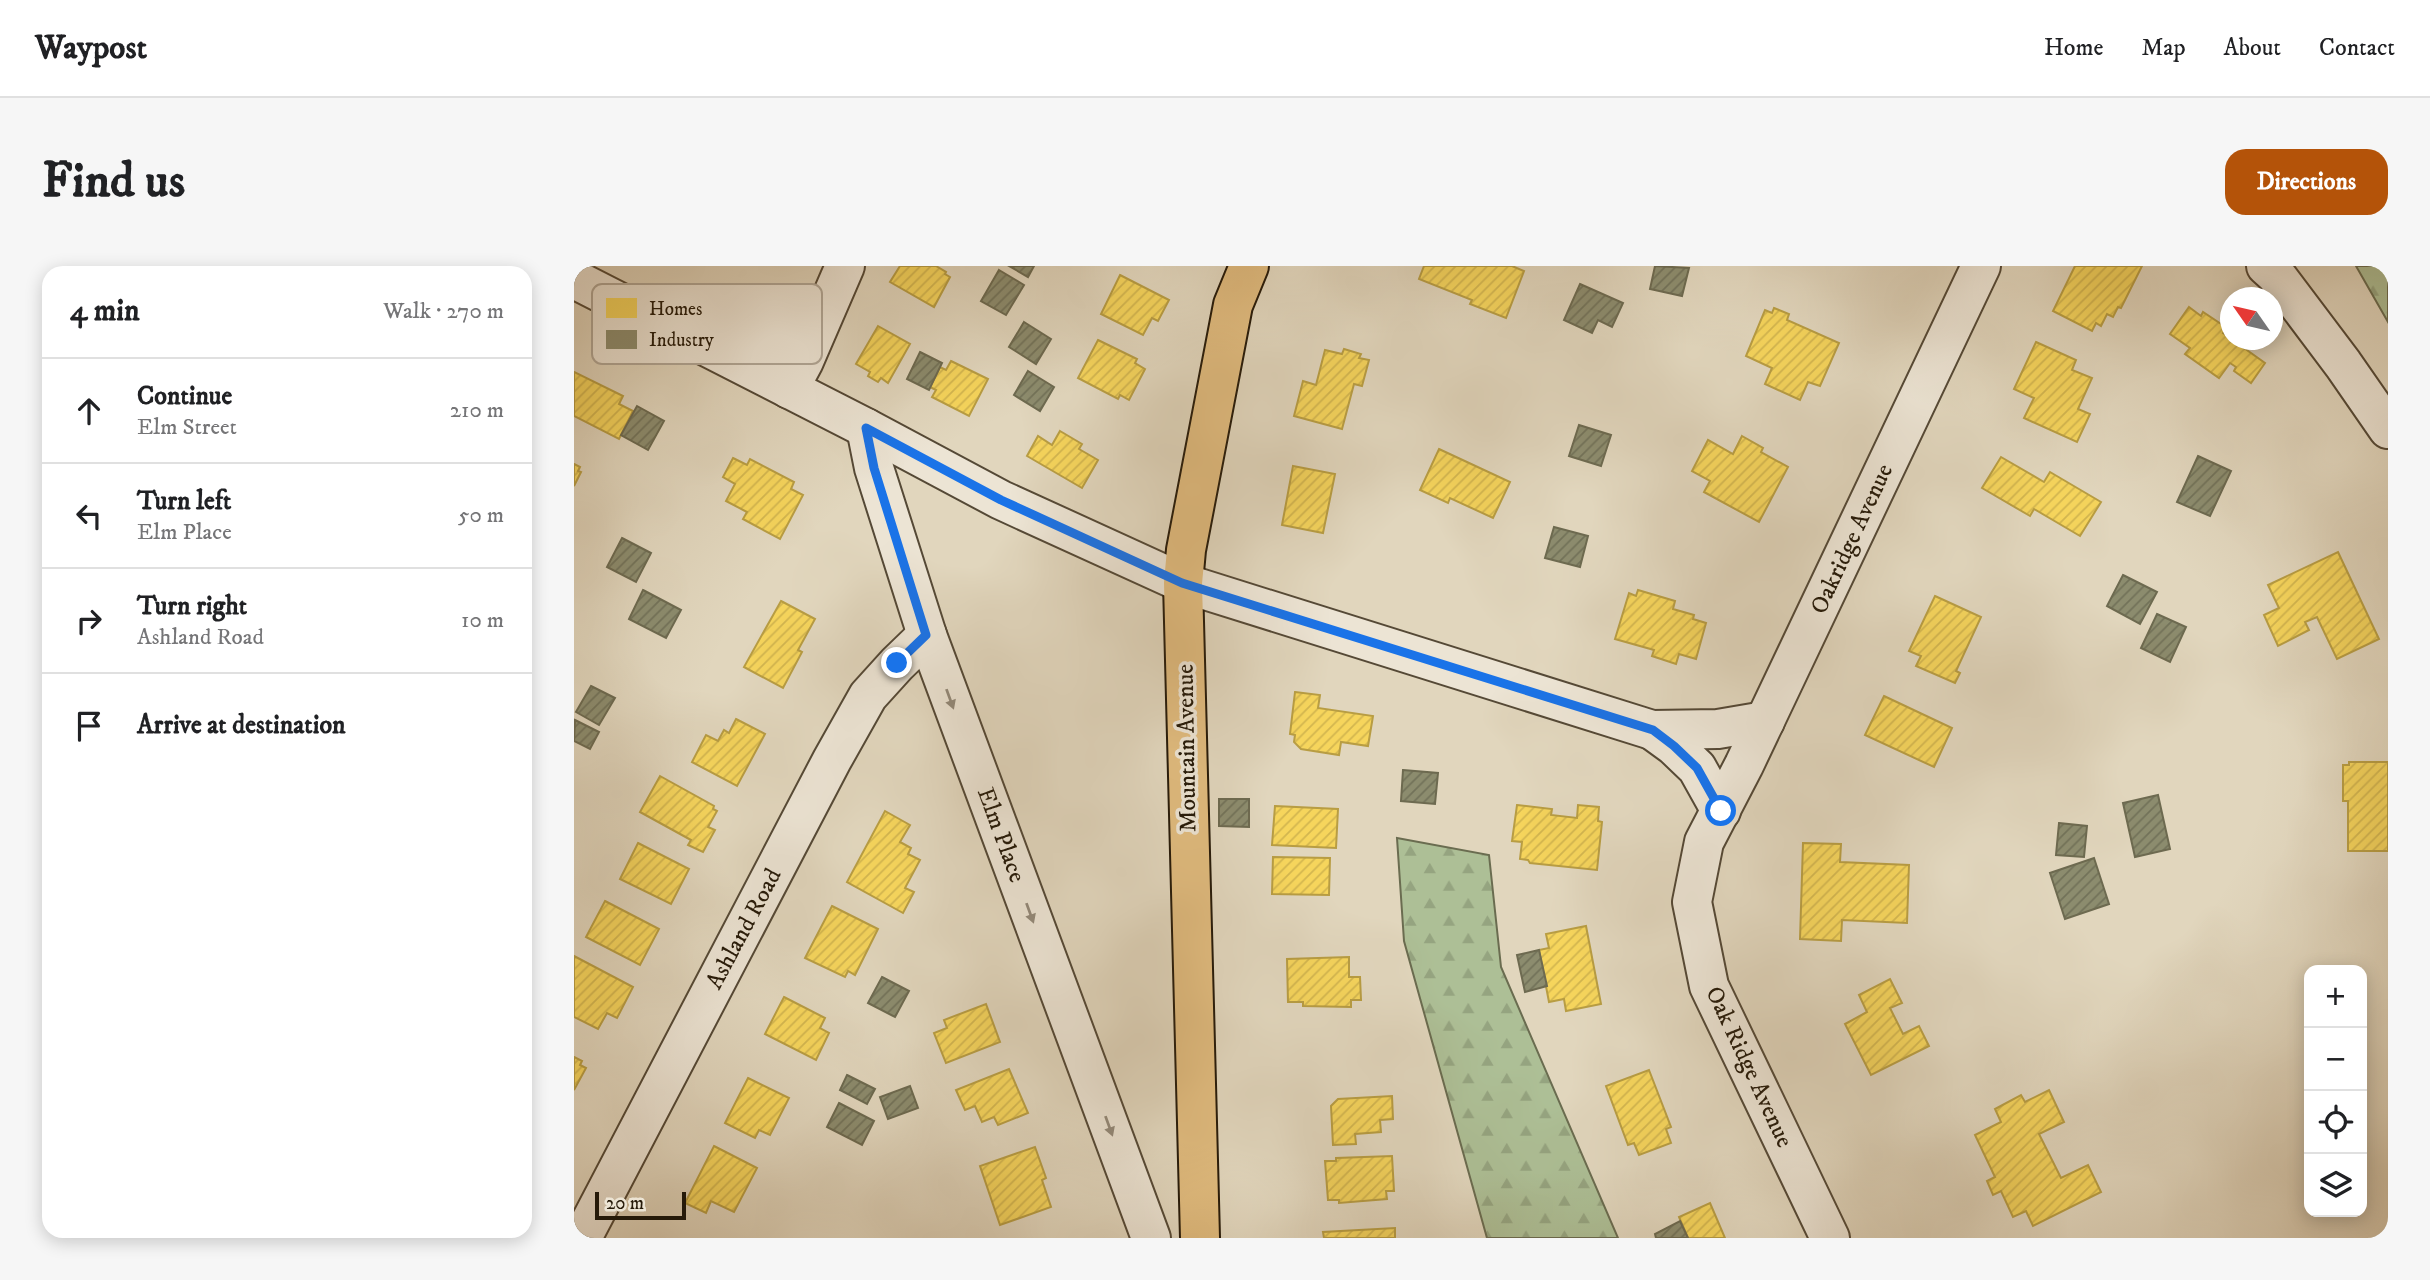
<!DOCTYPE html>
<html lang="en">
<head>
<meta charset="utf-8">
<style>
  body { margin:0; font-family:"IM FELL DW Pica",serif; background:#f6f6f6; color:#202124 }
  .controls { position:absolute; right:21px; bottom:21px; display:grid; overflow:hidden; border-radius:14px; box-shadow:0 4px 18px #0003 }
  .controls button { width:63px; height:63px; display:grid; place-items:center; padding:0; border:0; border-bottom:2px solid #e0e0e0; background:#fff; color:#202124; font:35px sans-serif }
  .compass { position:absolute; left:1646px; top:21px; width:63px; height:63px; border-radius:50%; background:#fff; box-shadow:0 4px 18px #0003; rotate:304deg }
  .scale { position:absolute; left:21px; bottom:18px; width:91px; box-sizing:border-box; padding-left:7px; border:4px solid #261a09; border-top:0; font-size:19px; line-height:24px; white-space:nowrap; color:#261a09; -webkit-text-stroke:5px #ece4d4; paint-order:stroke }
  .stop { position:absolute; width:21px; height:21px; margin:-16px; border:5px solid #1a73e8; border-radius:50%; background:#fff }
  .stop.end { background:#1a73e8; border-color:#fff; box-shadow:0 2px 7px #0008 }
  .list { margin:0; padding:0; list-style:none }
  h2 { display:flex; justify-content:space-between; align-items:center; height:91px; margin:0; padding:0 28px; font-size:30px }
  h2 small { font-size:23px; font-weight:400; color:#757577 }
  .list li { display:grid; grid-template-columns:46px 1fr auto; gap:21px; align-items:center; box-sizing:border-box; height:105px; padding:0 28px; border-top:2px solid #e0e0e0 }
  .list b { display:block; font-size:26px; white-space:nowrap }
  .list p { margin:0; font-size:23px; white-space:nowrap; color:#757577 }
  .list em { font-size:23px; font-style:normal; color:#757577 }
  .icon { flex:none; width:38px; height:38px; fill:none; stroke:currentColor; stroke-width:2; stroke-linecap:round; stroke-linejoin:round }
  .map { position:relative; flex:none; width:1814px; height:972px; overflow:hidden; border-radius:21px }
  header { display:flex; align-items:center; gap:42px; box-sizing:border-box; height:98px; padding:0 35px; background:#fff; border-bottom:2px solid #e0e0e0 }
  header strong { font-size:33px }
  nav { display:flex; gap:38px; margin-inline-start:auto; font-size:24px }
  .intro { display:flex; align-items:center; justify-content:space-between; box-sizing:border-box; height:168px; padding:0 42px }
  h1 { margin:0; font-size:49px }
  .button { padding:18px 32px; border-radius:21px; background:#b45309; color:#fff; font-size:24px; font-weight:700 }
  main { display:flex; gap:42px; padding:0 42px }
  aside { flex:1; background:#fff; border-radius:21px; box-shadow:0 4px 18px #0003 }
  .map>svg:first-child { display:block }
</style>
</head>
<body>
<header>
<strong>Waypost</strong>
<nav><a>Home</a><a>Map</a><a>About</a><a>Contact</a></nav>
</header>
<div class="intro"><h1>Find us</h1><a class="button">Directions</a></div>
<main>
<aside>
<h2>4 min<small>Walk · 270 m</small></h2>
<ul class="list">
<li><svg class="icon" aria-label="ahead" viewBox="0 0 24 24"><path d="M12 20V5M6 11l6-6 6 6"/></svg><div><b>Continue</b><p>Elm Street</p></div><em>210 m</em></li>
<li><svg class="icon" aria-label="left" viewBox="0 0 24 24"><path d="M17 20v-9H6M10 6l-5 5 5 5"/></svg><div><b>Turn left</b><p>Elm Place</p></div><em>50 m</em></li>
<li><svg class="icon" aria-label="right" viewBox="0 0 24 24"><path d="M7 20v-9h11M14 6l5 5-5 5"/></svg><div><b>Turn right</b><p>Ashland Road</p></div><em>10 m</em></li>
<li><svg class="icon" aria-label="arrive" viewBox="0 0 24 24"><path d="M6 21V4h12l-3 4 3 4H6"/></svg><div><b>Arrive at destination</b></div></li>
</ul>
</aside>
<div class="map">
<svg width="1814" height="972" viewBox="0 0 1814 972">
  <defs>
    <pattern id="forest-firs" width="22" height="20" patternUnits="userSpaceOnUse" patternTransform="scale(1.75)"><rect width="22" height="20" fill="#adbf96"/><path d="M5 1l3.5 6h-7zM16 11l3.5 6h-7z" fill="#95a480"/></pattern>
    <pattern id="homes-hatch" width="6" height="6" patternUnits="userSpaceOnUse" patternTransform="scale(1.75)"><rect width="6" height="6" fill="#f6d55c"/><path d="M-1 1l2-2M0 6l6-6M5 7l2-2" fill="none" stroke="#d3b64f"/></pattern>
    <pattern id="industry-hatch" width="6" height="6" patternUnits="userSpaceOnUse" patternTransform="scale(1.75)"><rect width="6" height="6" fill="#8c8c6e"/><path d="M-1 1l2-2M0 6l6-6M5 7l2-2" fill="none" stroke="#727259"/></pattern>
  </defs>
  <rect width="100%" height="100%" fill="#e1d6bd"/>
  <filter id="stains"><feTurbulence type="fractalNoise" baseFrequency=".00286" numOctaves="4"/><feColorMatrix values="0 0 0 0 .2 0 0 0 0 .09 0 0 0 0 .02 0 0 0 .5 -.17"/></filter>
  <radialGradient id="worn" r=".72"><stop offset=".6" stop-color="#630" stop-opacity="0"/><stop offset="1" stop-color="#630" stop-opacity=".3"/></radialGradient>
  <g fill="url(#forest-firs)" stroke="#6a6c50" stroke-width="2">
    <path d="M1782,0H1814V56Z"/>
    <path d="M823,572L915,589L927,701L1044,972H913L830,675Z"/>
  </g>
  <g fill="url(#homes-hatch)" stroke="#b89d43" stroke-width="2">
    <path d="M326,0H362L372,6L371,8L376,11L360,41L316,16Z"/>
    <path d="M850,0H938L950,5L932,52L896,38L898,34L845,13Z"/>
    <path d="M1501,0H1568L1547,42L1544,41L1539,51L1533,48L1527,60L1522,57L1518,65L1479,45Z"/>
    <path d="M546,9L595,34L584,55L578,52L569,69L527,48Z"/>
    <path d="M1615,41L1627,50L1629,46L1653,62L1649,67L1691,97L1677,117L1660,105L1662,101L1656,97L1645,112L1611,88L1616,82L1596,68Z"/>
    <path d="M1200,42L1215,48L1213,54L1265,77L1246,120L1234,116L1226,134L1191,118L1198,102L1172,90L1191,44L1198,47Z"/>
    <path d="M304,60L336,78L314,117L307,112L304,116L294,110L296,106L282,98Z"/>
    <path d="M524,74L563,93L561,97L571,103L555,134L546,129L544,133L504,112Z"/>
    <path d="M1462,76L1502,94L1498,104L1518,112L1504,143L1516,148L1503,176L1450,152L1460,132L1440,123Z"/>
    <path d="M770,83L787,88L785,92L795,94L788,120L780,118L768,163L720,150L729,115L742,119L751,84L768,88Z"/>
    <path d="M377,95L414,113L395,150L358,131L362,124L356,121L366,101L372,104Z"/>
    <path d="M0,106L49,130L45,138L59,145L45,173L0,150Z"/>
    <path d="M486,165L508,178L505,183L524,194L508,222L453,190L464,170L478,179Z"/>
    <path d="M1168,170L1189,182L1187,186L1214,201L1185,256L1130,226L1136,215L1118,205L1134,174L1159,188Z"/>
    <path d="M865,183L936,216L919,252L876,232L874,237L846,224Z"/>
    <path d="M1427,191L1470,216L1476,206L1527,236L1506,270L1460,243L1456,250L1408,222Z"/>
    <path d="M159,192L173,199L176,193L220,216L217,223L229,229L206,273L169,253L173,246L152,235L161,218L149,211Z"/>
    <path d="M0,198L6,201L4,205L7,206L0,220Z"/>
    <path d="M719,200L761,208L749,267L708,259Z"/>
    <path d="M1764,286L1805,373L1763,393L1743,351L1731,356L1735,364L1704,380L1690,349L1705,342L1694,319Z"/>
    <path d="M1064,324L1101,335L1099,343L1120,349L1119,353L1132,357L1122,393L1105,388L1102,398L1078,390L1080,384L1041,373L1055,327L1062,330Z"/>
    <path d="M1361,330L1407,351L1382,405L1386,407L1381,417L1342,400L1347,390L1335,385Z"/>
    <path d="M207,335L241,353L224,384L228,386L209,422L170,401Z"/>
    <path d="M721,426L746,429L744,442L799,450L794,480L767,476L765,489L727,483L720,476L721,469L716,468Z"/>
    <path d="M1310,430L1378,462L1360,501L1291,469Z"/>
    <path d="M162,453L191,468L163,520L118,496L132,469L144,475L150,464L155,467Z"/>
    <path d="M1775,496H1814V585H1774V535H1769V499H1775Z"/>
    <path d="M86,510L140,540L139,543L143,545L134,561L141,564L129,586L114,579L117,574L66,546Z"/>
    <path d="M943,539L978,543L977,549L1003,552L1004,539L1025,541L1024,555L1028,556L1023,604L956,597L954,594L946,593L948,576L938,575Z"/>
    <path d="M701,540L764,543L762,582L698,579Z"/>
    <path d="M311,545L336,559L326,576L337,582L334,588L346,594L331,622L340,626L329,647L273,616Z"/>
    <path d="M64,577L115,603L97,638L46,613Z"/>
    <path d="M1229,577L1267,578L1266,596L1335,599L1333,657L1268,654L1267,675L1226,673Z"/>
    <path d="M699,591L756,592L755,629L698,628Z"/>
    <path d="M31,635L85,663L66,699L12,671Z"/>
    <path d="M258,640L304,663L281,709L274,705L271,711L231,692Z"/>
    <path d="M1012,660L1027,738L992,745L990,733L975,736L965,684L975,682L972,668Z"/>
    <path d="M0,690L59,721L43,752L33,747L24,763L0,751Z"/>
    <path d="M775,691V711H786L787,734H777V741L729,740V736H714L713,693Z"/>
    <path d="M1316,713L1328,737L1316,742L1329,768L1345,760L1355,780L1297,809L1271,758L1293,746L1285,729Z"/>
    <path d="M210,731L251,752L246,762L255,767L242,794L191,768Z"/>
    <path d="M412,738L426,776L372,797L360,767L373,762L370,754Z"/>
    <path d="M0,791L8,795L6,799L12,802L0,824Z"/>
    <path d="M435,803L454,847L424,859L420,851L408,856L401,840L391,844L382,824Z"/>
    <path d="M1075,804L1097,861L1092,863L1097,877L1065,889L1060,877L1054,879L1032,820Z"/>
    <path d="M174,812L215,832L196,869L185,864L181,872L151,857Z"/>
    <path d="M1475,824L1490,856L1465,868L1487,912L1514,899L1527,926L1459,960L1452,945L1439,951L1427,925L1419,929L1413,915L1421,911L1401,869L1427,856L1421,843L1447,829L1451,836Z"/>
    <path d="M818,830L819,853L806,854L807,866L781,868L782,878L759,879L757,840L764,833Z"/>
    <path d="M140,880L183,902L160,946L137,935L132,947L111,937Z"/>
    <path d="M461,881L472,912L468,914L477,941L426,959L406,900Z"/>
    <path d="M818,890L820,925H812L813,933L765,937V934H754L751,895H762V892Z"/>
    <path d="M1136,937L1151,972H1114L1105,951Z"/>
    <path d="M821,962V972H750L749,966Z"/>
  </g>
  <g fill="url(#industry-hatch)" stroke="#6d6a50" stroke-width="2">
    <path d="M435,0H460L454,11Z"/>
    <path d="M1081,0L1115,2L1108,30L1076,23Z"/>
    <path d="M425,4L450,19L432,49L407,35Z"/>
    <path d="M1006,18L1049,37L1038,61L1024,54L1018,67L990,54Z"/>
    <path d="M450,56L477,73L462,98L435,81Z"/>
    <path d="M346,86L368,97L355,124L333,113Z"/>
    <path d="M454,105L480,121L466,145L440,129Z"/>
    <path d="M63,140L90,155L74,184L47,169Z"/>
    <path d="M1005,159L1037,169L1027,200L995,190Z"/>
    <path d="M1624,190L1657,205L1636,250L1603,236Z"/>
    <path d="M980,261L1014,270L1006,301L971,292Z"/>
    <path d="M48,272L77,287L62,316L33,301Z"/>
    <path d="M1549,309L1583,326L1566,358L1533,340Z"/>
    <path d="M69,324L107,344L92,372L55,353Z"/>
    <path d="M1583,348L1612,361L1596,396L1567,382Z"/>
    <path d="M17,420L41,432L25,459L2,446Z"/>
    <path d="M1,454L25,466L16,483L0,475Z"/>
    <path d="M829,504L864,507L861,538L827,535Z"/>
    <path d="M1584,529L1596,583L1561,591L1549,537Z"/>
    <path d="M645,533H675V561L645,560Z"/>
    <path d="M1485,557L1513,560L1510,591L1482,589Z"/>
    <path d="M1520,592L1535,638L1491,653L1476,607Z"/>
    <path d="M965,684L973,720L951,726L943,689Z"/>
    <path d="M308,711L335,725L321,751L294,737Z"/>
    <path d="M273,809L301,823L293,838L266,824Z"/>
    <path d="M336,820L344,842L314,853L306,831Z"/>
    <path d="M265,837L300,855L288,879L253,861Z"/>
    <path d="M1106,955L1114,972H1082L1081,968Z"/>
  </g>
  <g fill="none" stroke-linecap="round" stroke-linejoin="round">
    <g stroke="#554936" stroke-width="42">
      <g id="minor">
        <path d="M1692,0L1702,9L1769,98L1814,163"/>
        <path d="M0,13L292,162L427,234L609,317L1078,464L1144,463L1191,455"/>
        <path d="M215,123L230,95L271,0"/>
        <path d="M292,162L300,202L353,369L577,972"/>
        <path d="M1078,464L1100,480L1123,502L1147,545"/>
        <path d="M8,972L258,494L294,430L323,398L353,369"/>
        <path d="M1256,972L1135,720L1118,636L1130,576L1170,499L1407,0"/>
      </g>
    </g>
    <g stroke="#261a09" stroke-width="42">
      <path id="major" d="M626,972L609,317L612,284L659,39L675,0"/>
    </g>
    <use href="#minor" stroke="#ece4d4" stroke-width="38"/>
    <use href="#major" stroke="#e0bb7e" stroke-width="38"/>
  </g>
  <defs><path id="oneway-solid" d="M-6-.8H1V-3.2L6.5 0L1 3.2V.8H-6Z" transform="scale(1.75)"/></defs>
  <g fill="#938979">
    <use href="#oneway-solid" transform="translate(376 433) rotate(70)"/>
    <use href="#oneway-solid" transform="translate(456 647) rotate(70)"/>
    <use href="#oneway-solid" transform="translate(535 860) rotate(70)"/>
  </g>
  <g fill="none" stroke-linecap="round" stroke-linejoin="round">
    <path stroke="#1a73e8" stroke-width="9" d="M323,397L352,369L300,202L292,162L427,234L608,317L1079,464L1100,480L1123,502L1147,545"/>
  </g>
  <g text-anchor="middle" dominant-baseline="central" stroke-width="7" stroke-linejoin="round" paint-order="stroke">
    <g font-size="24" fill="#261a09" stroke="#ece4d4">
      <text transform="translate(1278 273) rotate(-65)">Oakridge Avenue</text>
      <text transform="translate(613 482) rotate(-91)">Mountain Avenue</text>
      <text transform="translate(427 569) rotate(70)">Elm Place</text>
      <text transform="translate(170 663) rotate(-62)">Ashland Road</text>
      <text transform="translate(1175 801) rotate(65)">Oak Ridge Avenue</text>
    </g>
  </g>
  <rect x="18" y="18" width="230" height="80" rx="10" fill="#ece4d4" stroke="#b1a797" stroke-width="2"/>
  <rect x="32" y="32" width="31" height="20" fill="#f6d55c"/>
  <rect x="32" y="64" width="31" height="19" fill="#8c8c6e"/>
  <g font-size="19" fill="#261a09">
    <text x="75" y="49">Homes</text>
    <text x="75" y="80">Industry</text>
  </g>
  <rect width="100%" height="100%" filter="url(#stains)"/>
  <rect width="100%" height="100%" fill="url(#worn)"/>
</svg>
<div class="controls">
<button>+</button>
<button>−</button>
<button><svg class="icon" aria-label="locate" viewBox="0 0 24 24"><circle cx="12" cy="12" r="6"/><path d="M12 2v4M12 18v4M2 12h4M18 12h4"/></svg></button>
<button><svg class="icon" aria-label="layers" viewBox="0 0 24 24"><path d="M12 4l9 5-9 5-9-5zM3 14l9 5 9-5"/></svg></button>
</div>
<svg class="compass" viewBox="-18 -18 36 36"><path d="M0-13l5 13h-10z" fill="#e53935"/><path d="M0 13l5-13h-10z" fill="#757577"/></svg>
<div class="scale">20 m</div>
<div class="stop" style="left:1147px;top:545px"></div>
<div class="stop end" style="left:323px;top:397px"></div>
</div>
</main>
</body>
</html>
